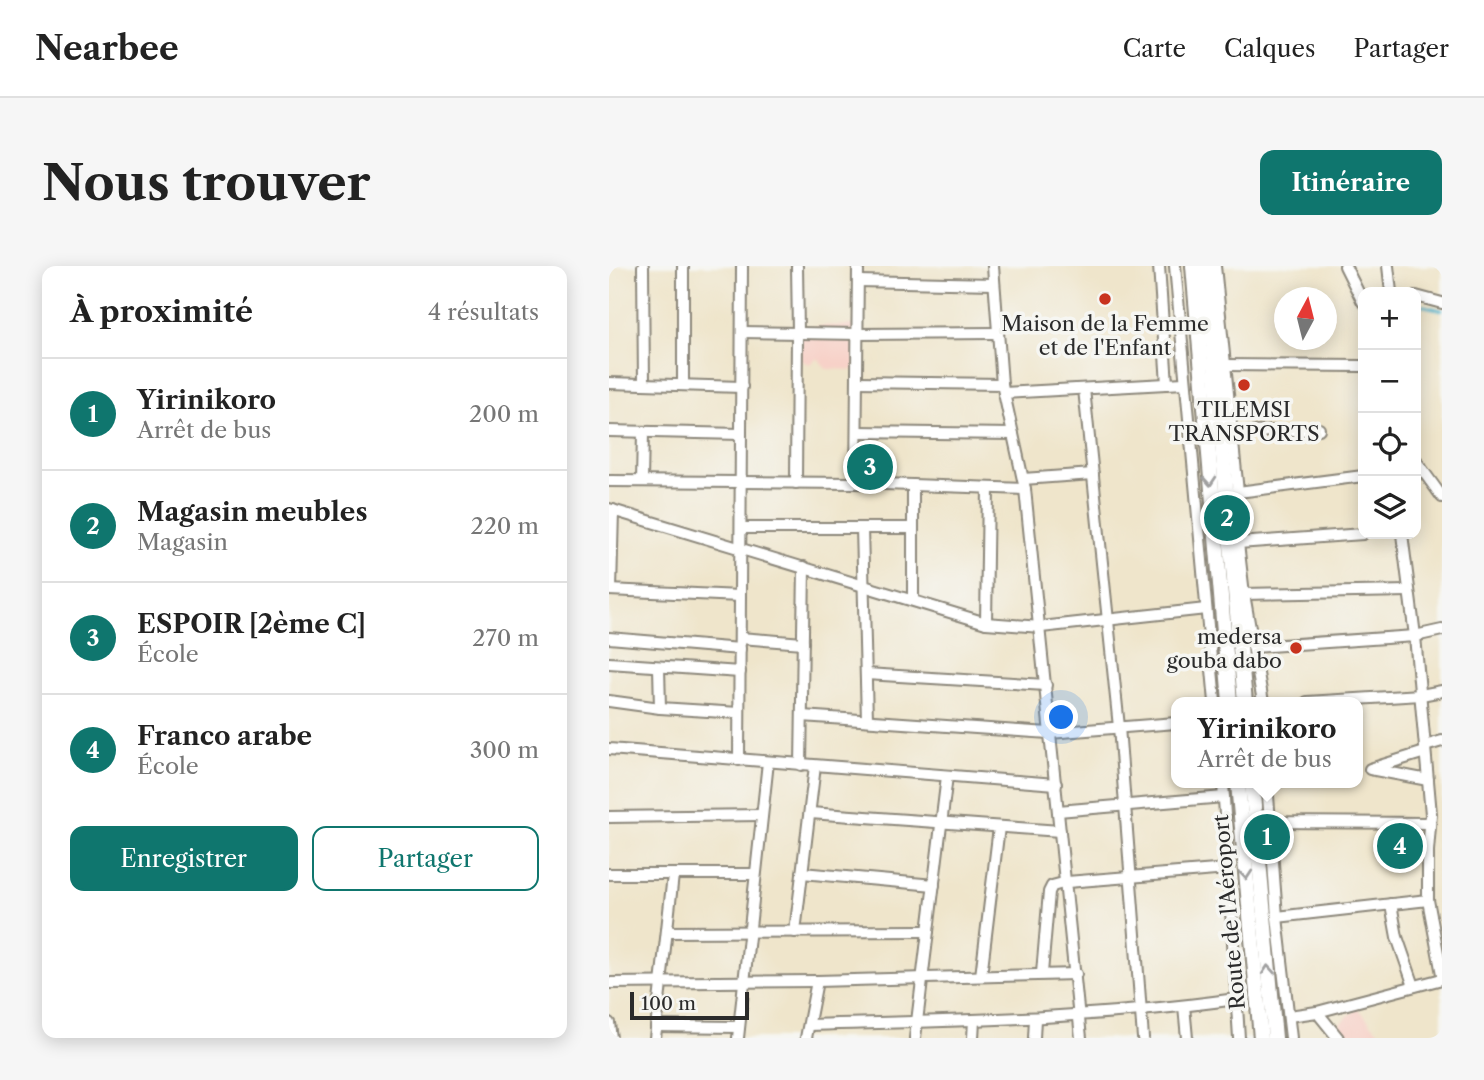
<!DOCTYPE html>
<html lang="fr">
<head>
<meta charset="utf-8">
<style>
  body { margin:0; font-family:"Libre Caslon Text",serif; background:#f6f6f6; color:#222 }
  .controls { position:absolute; right:21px; top:21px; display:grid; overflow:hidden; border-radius:14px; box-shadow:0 4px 18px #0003 }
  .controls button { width:63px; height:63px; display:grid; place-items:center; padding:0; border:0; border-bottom:2px solid #e0e0e0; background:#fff; color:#222; font:35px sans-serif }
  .compass { position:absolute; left:665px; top:21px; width:63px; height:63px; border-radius:50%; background:#fff; box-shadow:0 4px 18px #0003; rotate:7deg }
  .scale { position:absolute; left:21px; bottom:18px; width:119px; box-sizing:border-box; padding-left:7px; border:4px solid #2b2b2b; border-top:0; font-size:19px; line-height:24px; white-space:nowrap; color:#2b2b2b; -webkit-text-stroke:5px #f6f6f2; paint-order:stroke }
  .you { position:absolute; left:453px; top:452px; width:24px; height:24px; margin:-18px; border:5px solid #fff; border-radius:50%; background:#1a73e8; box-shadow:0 0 0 10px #1a73e833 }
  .badge { display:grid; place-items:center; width:46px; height:46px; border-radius:50%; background:#0f766e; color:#fff; font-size:23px; font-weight:700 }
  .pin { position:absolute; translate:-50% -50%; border:4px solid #fff; box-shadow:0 2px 7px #0006 }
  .popup { position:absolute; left:562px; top:431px; width:192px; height:91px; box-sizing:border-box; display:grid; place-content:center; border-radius:14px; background:#fff; filter:drop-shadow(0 2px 5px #0005); font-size:23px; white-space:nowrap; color:#767676 }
  .popup b { font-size:26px; color:#222 }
  .popup::after { content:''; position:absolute; left:50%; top:100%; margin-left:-14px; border:14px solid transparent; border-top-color:#fff }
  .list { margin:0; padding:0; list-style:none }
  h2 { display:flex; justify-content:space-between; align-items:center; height:91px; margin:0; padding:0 28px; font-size:30px }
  h2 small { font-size:23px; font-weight:400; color:#767676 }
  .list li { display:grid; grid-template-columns:46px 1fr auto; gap:21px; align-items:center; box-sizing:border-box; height:112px; padding:0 28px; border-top:2px solid #e0e0e0 }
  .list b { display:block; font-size:26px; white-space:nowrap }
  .list p { margin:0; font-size:23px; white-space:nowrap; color:#767676 }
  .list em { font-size:23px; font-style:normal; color:#767676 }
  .actions { display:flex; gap:14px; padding:21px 28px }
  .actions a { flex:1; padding:16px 0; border:2px solid #0f766e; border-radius:14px; text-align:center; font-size:24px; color:#0f766e }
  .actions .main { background:#0f766e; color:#fff }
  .icon { flex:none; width:38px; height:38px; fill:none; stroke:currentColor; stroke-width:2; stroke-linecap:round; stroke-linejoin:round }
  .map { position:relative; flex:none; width:833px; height:772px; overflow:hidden; border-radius:14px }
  header { display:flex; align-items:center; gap:42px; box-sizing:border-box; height:98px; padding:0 35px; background:#fff; border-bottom:2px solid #e0e0e0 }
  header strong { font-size:33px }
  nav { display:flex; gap:38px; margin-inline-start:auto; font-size:24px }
  .intro { display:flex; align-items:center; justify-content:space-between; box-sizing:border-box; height:168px; padding:0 42px }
  h1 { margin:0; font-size:49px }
  .button { padding:18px 32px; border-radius:14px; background:#0f766e; color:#fff; font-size:24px; font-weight:700 }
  main { display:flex; gap:42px; padding:0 42px }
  aside { flex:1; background:#fff; border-radius:14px; box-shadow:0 4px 18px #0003 }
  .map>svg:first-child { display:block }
</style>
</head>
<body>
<header>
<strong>Nearbee</strong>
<nav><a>Carte</a><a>Calques</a><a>Partager</a></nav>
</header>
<div class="intro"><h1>Nous trouver</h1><a class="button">Itinéraire</a></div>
<main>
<aside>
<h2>À proximité<small>4 résultats</small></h2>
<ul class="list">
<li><span class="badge">1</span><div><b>Yirinikoro</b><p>Arrêt de bus</p></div><em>200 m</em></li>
<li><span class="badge">2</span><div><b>Magasin meubles</b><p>Magasin</p></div><em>220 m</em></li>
<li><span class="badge">3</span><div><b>ESPOIR [2ème C]</b><p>École</p></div><em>270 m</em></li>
<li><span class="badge">4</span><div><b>Franco arabe</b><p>École</p></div><em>300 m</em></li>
</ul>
<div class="actions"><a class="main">Enregistrer</a><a>Partager</a></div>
</aside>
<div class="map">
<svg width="833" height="772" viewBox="0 0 833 772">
  <rect width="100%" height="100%" fill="#f6f6f2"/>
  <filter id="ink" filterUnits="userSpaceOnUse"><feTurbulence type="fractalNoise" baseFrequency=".0143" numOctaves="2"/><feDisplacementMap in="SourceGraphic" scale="14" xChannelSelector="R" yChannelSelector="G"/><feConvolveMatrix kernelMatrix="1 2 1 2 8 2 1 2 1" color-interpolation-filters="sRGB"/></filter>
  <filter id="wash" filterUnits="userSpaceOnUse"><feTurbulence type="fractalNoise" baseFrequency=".00686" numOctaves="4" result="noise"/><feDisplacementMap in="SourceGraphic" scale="28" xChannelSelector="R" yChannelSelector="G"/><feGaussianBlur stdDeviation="1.57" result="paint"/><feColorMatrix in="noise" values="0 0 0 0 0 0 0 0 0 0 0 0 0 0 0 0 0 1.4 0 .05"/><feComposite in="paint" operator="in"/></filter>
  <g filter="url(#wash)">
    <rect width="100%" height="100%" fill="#efe5cb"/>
    <g fill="#f7d1c8">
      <path d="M246,59V104L217,103L209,92L200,98L189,93V70L210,60Z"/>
      <path d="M749,742L775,772H736L727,760Z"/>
    </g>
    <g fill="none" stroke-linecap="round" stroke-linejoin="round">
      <g stroke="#52b6d0" stroke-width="2.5">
        <path d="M772,0L775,26"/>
        <path d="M807,38L833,44"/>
        <path d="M674,751L676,772"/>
      </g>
    </g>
  </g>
  <g filter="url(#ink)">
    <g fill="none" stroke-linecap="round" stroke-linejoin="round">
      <g stroke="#8d887b" stroke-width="14">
        <g id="minor">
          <path d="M34,0L35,118"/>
          <path d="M188,0L189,66"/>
          <path d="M384,0L393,118L416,223L472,772"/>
          <path d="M550,0L558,118"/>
          <path d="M566,0L606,436"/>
          <path d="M606,0L629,226V277L635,328L654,436"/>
          <path d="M736,0L754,36"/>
          <path d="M779,0L782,26"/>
          <path d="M249,15L385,18"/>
          <path d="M807,30L833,37"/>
          <path d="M133,66L249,68L389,67"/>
          <path d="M616,99L754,100"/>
          <path d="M248,116L393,118"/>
          <path d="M0,117L133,121"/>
          <path d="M74,119V0"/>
          <path d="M475,123L510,461L534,772"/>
          <path d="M395,127L575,117"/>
          <path d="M0,165L132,168"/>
          <path d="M248,166L404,168"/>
          <path d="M623,167L710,163"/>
          <path d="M807,195L833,231"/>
          <path d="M414,213L484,208"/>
          <path d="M0,215L247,217L416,223"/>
          <path d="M33,215L34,166"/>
          <path d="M187,217L188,68"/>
          <path d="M247,217L249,0"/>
          <path d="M629,226L754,210"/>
          <path d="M0,243L377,357L432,361L597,343"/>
          <path d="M132,262H304"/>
          <path d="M253,262L258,454"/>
          <path d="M793,268L806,370L822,548L819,585V634L833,708"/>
          <path d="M629,277L754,268"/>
          <path d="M0,324L131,330"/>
          <path d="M2,324L4,244"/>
          <path d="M635,328L800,325"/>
          <path d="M304,334V219"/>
          <path d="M377,357L379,222"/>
          <path d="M0,372L131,383"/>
          <path d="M131,372L194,377"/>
          <path d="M644,381L806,370L833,364"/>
          <path d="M0,397L131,406"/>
          <path d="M50,401L51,442"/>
          <path d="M257,408L437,419"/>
          <path d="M0,435L51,442L130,447"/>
          <path d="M698,436L812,429L833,425"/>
          <path d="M193,450L440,467L567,457"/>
          <path d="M816,480L833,475"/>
          <path d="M0,483L447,518"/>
          <path d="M816,486L761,503L819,514"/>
          <path d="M130,494L133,0"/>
          <path d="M192,499L195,301"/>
          <path d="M614,517L630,772"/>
          <path d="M658,517L661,556L821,557"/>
          <path d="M449,545L615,531"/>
          <path d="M201,547L451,565"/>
          <path d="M0,551L153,549"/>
          <path d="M661,556L668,651L682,772"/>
          <path d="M193,607L325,619"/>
          <path d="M0,608H146"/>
          <path d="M782,638L788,671L805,720"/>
          <path d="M668,651L819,634"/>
          <path d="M58,666L319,665"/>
          <path d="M186,666L206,500"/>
          <path d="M433,707L440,626L443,620L458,616L619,603"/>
          <path d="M372,710L390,561"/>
          <path d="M0,717L208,715L467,708"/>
          <path d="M575,740L578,772"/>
          <path d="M708,746L729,772"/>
          <path d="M680,750L708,746L833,713"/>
          <path d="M0,757L2,772"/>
          <path d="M200,759C343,755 485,753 627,733"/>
          <path d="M47,760L130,761"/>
          <path d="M46,772L64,609"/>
          <path d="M129,772L159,496"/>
          <path d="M197,772L208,715"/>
          <path d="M306,772L338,510"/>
          <path d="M364,772L365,754"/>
          <path d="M425,772L426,753"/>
        </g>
      </g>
      <g stroke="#8d887b" stroke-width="18">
        <g id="highway">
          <path d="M584,0L621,436"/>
          <path d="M597,0L636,436"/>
          <path d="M629,517L652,772"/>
          <path d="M643,517L666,772"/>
        </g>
      </g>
      <use href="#minor" stroke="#fff" stroke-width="10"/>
      <use href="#highway" stroke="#fff" stroke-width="14"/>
    </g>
    <defs><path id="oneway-chevron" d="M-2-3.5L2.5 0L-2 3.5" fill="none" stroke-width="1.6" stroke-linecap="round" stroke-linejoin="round" transform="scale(1.75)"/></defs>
    <g stroke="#a0a0a0">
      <use href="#oneway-chevron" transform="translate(601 215) rotate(86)"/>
      <use href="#oneway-chevron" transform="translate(637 609) rotate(85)"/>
      <use href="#oneway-chevron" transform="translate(659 704) rotate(-95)"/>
    </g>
  </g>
  <g fill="#c8321e" stroke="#f6f6f2" stroke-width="2.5">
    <circle cx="496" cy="33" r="7"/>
    <circle cx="635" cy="119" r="7"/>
    <circle cx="687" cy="382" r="7"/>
  </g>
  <g text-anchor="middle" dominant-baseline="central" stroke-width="7" stroke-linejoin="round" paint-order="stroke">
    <g font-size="21" fill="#2b2b2b" stroke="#f6f6f2">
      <text x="496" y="57">Maison de la Femme<tspan x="496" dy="24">et de l'Enfant</tspan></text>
      <text x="635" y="143">TILEMSI<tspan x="635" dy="24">TRANSPORTS</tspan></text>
      <text x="673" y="370" text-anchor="end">medersa<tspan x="673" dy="24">gouba dabo</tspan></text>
    </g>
    <g font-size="21" fill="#2b2b2b" stroke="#f6f6f2">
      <text transform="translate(620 646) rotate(-95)">Route de l'Aéroport</text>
    </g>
  </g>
</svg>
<div class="controls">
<button>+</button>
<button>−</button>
<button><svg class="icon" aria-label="locate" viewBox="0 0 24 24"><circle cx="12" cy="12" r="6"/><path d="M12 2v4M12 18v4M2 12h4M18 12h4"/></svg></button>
<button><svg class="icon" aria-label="layers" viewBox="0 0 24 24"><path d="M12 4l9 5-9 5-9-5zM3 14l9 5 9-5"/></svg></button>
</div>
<svg class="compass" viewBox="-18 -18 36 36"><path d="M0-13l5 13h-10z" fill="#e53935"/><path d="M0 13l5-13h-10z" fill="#767676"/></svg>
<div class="scale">100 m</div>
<div class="you"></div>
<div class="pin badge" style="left:658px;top:571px">1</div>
<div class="popup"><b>Yirinikoro</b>Arrêt de bus</div>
<div class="pin badge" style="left:618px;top:252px">2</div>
<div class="pin badge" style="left:261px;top:201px">3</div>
<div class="pin badge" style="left:791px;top:580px">4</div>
</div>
</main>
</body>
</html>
